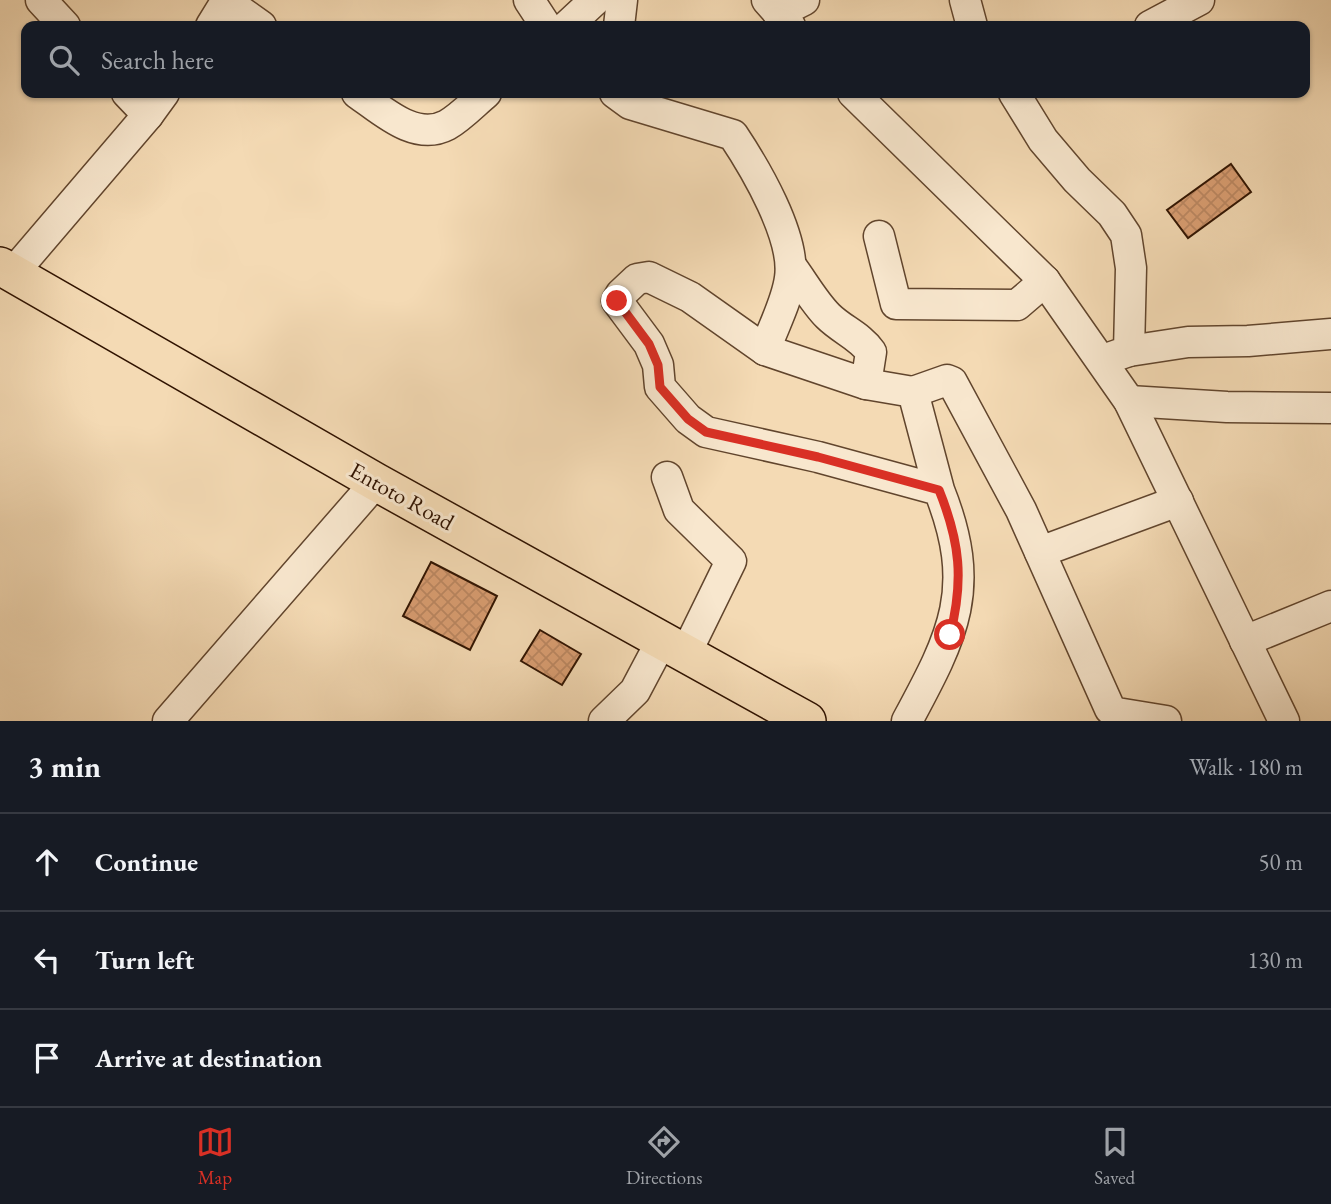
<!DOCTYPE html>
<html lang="en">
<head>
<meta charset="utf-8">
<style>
  body { margin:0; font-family:"EB Garamond",serif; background:#242831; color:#f1f3f6 }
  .stop { position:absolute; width:21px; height:21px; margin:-16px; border:5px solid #d93025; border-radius:50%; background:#fff }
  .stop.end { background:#d93025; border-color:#fff; box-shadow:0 2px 7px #0008 }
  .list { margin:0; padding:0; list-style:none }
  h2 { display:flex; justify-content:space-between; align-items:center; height:91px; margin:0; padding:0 28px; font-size:30px }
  h2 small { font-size:23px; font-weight:400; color:#9ea1a6 }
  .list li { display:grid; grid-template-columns:46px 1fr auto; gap:21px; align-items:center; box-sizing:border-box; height:98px; padding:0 28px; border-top:2px solid #363941 }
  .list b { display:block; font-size:26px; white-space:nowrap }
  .list em { font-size:23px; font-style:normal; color:#9ea1a6 }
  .icon { flex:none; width:38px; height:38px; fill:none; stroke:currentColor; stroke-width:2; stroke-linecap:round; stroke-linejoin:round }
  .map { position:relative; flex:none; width:1331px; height:721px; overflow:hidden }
  .search { position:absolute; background:#171b24; box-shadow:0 2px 5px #0004; left:21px; right:21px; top:21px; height:77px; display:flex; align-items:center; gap:18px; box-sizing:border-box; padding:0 24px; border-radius:14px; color:#9ea1a6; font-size:26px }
  .sheet { height:385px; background:#171b24 }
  nav { display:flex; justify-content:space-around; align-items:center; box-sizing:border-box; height:98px; border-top:2px solid #363941; background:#171b24; font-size:19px; color:#9ea1a6 }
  nav a { display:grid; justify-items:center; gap:4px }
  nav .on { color:#d93025 }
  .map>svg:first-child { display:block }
</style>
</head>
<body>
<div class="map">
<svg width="1331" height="721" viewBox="0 0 1331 721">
  <defs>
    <pattern id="building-cross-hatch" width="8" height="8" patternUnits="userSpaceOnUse" patternTransform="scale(1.75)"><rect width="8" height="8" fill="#da9e72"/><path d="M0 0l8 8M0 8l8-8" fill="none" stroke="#bb8761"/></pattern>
  </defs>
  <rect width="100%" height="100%" fill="#f4dab4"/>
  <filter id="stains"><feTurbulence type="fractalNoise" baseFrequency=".00286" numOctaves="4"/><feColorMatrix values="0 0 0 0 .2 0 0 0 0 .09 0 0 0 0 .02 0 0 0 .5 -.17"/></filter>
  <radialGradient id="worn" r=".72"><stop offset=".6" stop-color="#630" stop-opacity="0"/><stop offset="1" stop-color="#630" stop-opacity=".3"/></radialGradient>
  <g fill="url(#building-cross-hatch)" stroke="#301300" stroke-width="2">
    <path d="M1231,164L1251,192L1188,238L1167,210Z"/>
    <path d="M431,562L497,596L470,650L403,616Z"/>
    <path d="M540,630L581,654L562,685L521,661Z"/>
  </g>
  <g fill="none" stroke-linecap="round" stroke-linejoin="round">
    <g stroke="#61452d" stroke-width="33">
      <g id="minor">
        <path d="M41,0L65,26"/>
        <path d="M529,0L546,26"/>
        <path d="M767,0L790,26"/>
        <path d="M965,0L972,26"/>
        <path d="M226,1L261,26"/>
        <path d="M778,13L804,0"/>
        <path d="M211,26L227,0"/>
        <path d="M567,26L595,0"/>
        <path d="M619,26L622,0"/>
        <path d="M1150,26L1199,0"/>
        <path d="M127,93L148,115"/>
        <path d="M357,93C382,110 415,142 447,125C461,117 474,103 486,93"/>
        <path d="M615,93L630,104L733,135C755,168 796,237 790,278C787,302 773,327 765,350"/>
        <path d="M853,93L1045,281L1129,401L1284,721"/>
        <path d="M1014,93L1043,140L1077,180L1112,214L1126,235L1131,268L1129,351L1103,360"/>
        <path d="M879,236L896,304L1017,305L1045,281"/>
        <path d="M791,266C803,282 814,302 828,316C842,330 860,336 871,352L866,384"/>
        <path d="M13,273L148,115L164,93"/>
        <path d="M1129,351L1188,342L1248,341L1331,334"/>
        <path d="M913,392L947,380L952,382L1021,510L1110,709L1117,713L1166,721"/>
        <path d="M1129,401L1227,407L1331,408"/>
        <path d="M667,477L679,510L731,561L686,653"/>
        <path d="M1040,552L1178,501"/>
        <path d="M1245,641L1331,606"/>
        <path d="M168,721L376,482"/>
        <path d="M604,721L635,691L662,640"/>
        <path d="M907,721C954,634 978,588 939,490L818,457L706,432L688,419L660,387L658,365L649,344L617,301L621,294L637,279L649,277L690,297L765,350L866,384L913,392L939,490"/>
      </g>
    </g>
    <g stroke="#301300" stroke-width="40">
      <path id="major" d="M0,266L376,482L807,721"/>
    </g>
    <use href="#minor" stroke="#f8e7ce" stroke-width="30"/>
    <use href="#major" stroke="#f4dab4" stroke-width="37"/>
  </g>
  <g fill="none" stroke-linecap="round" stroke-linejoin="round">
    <path stroke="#d93025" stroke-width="9" d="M617,301L649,344L658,365L660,387L688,419L706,432L818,457L939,490C960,542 964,580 950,635"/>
  </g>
  <g text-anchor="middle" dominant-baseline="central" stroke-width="6" stroke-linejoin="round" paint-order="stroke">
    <g font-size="23" fill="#301300" stroke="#f8e7ce">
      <text transform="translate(402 496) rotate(29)">Entoto Road</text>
    </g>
  </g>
  <rect width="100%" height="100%" filter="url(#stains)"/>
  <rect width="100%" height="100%" fill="url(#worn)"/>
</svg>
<div class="stop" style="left:950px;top:635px"></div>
<div class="stop end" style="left:617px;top:301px"></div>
<div class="search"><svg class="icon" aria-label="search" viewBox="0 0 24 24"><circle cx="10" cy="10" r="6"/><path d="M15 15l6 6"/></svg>Search here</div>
</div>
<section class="sheet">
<h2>3 min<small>Walk · 180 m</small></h2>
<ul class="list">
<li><svg class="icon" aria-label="ahead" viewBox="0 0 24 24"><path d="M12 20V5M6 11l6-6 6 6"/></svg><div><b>Continue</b></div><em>50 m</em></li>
<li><svg class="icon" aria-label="left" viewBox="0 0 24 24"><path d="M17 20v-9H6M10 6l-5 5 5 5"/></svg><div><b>Turn left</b></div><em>130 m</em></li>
<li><svg class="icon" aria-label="arrive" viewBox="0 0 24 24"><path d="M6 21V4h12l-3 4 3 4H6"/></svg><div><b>Arrive at destination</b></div></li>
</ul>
</section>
<nav>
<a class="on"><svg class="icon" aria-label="map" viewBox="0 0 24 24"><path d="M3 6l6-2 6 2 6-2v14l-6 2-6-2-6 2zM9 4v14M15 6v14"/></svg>Map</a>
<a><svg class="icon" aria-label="directions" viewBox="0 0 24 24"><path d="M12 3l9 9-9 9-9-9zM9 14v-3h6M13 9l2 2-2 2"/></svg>Directions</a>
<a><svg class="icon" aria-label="saved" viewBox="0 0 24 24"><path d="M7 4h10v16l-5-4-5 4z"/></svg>Saved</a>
</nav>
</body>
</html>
